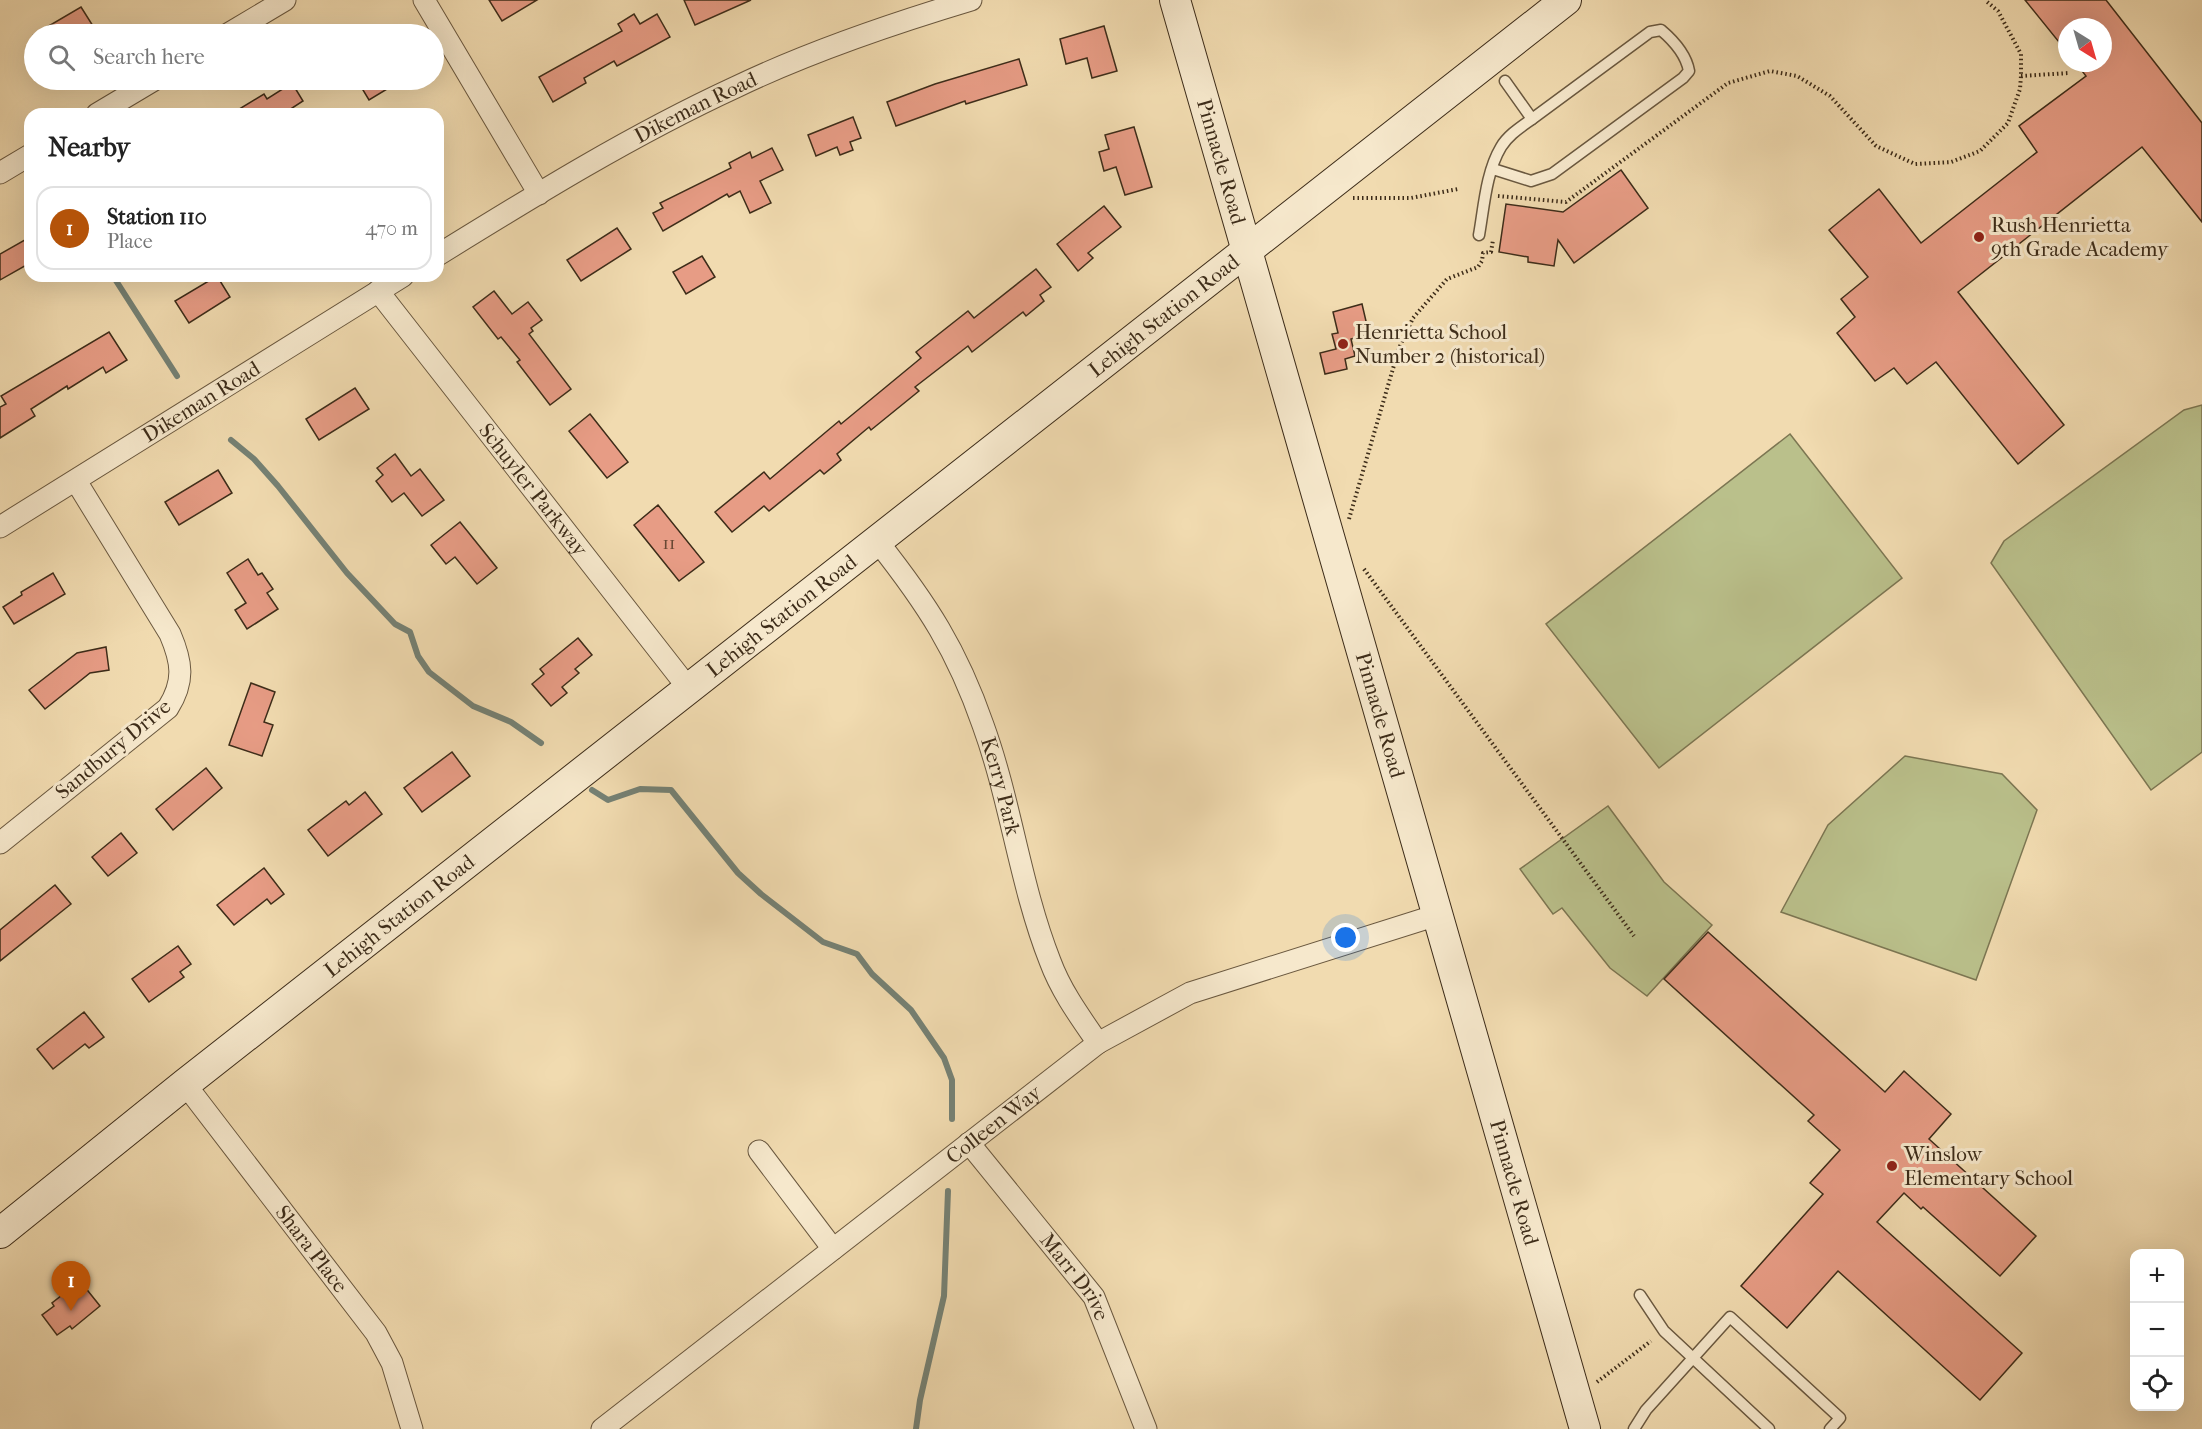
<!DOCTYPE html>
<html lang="en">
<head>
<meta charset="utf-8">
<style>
  body { margin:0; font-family:"IM FELL French Canon",serif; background:#f6f6f6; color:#222 }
  .controls { position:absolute; right:18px; bottom:18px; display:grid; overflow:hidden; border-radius:12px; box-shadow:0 6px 24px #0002 }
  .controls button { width:54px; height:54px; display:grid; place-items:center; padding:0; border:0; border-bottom:2px solid #e0e0e0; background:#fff; color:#222; font:30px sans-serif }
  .compass { position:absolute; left:2058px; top:18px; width:54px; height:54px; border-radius:50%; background:#fff; box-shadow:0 6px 24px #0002; rotate:143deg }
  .you { position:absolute; left:1346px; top:938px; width:21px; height:21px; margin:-15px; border:4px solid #fff; border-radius:50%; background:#1a73e8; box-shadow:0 0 0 9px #1a73e833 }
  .badge { display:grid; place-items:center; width:39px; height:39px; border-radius:50%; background:#b45309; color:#fff; font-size:20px; font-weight:700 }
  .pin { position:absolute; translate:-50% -50px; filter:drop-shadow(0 2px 3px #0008) }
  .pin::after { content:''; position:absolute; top:32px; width:21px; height:18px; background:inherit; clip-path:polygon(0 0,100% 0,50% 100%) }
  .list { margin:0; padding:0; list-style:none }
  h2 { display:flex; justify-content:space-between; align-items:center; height:78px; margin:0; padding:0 24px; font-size:26px }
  h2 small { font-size:20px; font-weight:400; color:#767676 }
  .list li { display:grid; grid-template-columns:39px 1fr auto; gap:18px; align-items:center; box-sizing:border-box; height:84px; margin:0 12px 12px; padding:0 12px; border:2px solid #e0e0e0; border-radius:18px }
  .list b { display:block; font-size:22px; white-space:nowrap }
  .list p { margin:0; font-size:20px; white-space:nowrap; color:#767676 }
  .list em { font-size:20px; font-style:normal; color:#767676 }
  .icon { flex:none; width:33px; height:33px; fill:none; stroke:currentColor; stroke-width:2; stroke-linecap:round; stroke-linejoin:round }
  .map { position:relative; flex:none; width:2202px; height:1429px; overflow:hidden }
  .search { position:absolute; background:#fff; box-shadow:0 6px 24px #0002; left:24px; top:24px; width:420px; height:66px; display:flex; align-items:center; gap:15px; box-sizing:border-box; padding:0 21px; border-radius:33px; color:#767676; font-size:22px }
  .panel { position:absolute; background:#fff; box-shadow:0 6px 24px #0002; left:24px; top:108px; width:420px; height:174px; border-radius:18px }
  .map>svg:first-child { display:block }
</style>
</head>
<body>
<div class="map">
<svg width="2202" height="1429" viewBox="0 0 2202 1429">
  <rect width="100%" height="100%" fill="#f1dbb0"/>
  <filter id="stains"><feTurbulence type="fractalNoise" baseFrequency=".00333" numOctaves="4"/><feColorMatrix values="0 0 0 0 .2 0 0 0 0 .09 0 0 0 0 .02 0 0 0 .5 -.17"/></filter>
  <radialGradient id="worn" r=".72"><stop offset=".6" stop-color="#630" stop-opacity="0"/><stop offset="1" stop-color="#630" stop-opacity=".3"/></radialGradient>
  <g fill="#bac08b" stroke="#7c7652" stroke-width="1.5">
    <path d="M2202,405V752L2151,790L1991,563L2004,541L2184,410Z"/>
    <path d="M1790,434L1902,578L1659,768L1546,624Z"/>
    <path d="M1905,756L2002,774L2037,810L1976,980L1781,912L1828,825Z"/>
    <path d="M1608,806L1664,882L1712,925L1647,996L1610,968L1562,908L1553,914L1520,869Z"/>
  </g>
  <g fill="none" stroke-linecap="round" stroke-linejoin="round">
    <g stroke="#758174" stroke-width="6">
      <path d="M113,276L177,376"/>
      <path d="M231,440L254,459L278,486L347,573L395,624L410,632L418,656L429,672L473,706L511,722L541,743"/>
      <path d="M592,790L608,800L640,789L671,790L738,873L761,894L823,942L857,954L872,974L911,1010L944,1058L952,1080V1119"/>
      <path d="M916,1429L920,1400L944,1296L948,1191"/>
    </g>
  </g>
  <g fill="#e79c85" stroke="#3d2c19" stroke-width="1.5">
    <path d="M489,0H537L502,21Z"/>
    <path d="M684,0H751L695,25Z"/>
    <path d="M2025,0H2106L2202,123V222L2142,147L1958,292L2064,425L2018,464L1936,362L1907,384L1894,368L1875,381L1837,333L1855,317L1841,299L1868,277L1829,230L1879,189L1921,243L2037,152L2019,126L2086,76L2076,63H2103V27H2067V52Z"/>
    <path d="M81,7L93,26L79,34H35Z"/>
    <path d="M634,14L640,24L657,14L670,37L617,66L614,61L584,78L586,83L553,102L539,77L622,31L618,24Z"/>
    <path d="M1104,26L1117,71L1092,78L1087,58L1066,64L1060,39Z"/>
    <path d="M1019,59L1027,85L966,104L965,101L896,126L887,102L935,84Z"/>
    <path d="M357,80H402L369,100Z"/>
    <path d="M292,83L303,101L283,114H231L264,94L267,99Z"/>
    <path d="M853,117L861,138L850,142L853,150L840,155L837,147L816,156L808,135Z"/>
    <path d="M1134,127L1152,187L1125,195L1116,167L1104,171L1099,152L1109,149L1105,135Z"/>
    <path d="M772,148L783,170L760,181L771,203L750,213L740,191L729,197L727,194L663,231L653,213L663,208L660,203L731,168L729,163L750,152L752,158Z"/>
    <path d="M1621,170L1648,208L1574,263L1558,240L1554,266L1528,262V257L1499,252L1506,204L1563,212Z"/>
    <path d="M1104,206L1121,227L1088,253L1093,258L1078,271L1057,244Z"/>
    <path d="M617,228L631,249L581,281L567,260Z"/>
    <path d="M30,237V263L0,280V254Z"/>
    <path d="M702,256L715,277L686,294L673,272Z"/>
    <path d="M1036,269L1051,287L1040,295L1044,301L1026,316L1023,312L972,352L968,346L915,387L919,391L871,430L869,427L837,454L841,460L824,474L820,470L769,511L764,506L732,532L715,512L764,472L770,479L839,421L841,424L921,358L916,352L968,311L974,318Z"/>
    <path d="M217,276L230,297L189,323L175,301Z"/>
    <path d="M494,291L512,314L528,302L542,320L531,328L533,331L529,334L571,389L550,405L517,362L520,360L501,337L498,339L473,307Z"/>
    <path d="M1362,304L1369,334L1351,339L1355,356L1345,359L1347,369L1325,374L1320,353L1336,349L1332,334L1338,333L1333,312Z"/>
    <path d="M109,332L127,360L106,373L103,367L68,389L67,386L31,409L35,416L0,438V407L6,404L1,396Z"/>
    <path d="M355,388L369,409L319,440L306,419Z"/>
    <path d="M590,414L628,462L607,478L569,431Z"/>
    <path d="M395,454L411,476L420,469L444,500L422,516L404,493L392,502L376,481L383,475L377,468Z"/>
    <path d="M218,470L232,493L179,525L165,502Z"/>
    <path d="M658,505L704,562L679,581L634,525Z"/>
    <path d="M460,522L497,568L477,584L455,557L446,564L431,545Z"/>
    <path d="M248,559L258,575L262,573L273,589L267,593L278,609L247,629L235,610L246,603L227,573Z"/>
    <path d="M53,573L65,594L14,624L3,607L22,595L21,592Z"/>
    <path d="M578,638L592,655L575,669L579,673L562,687L567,693L551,706L532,684L544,674L540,669Z"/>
    <path d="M106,647L109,670L90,673L45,709L29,690L77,653Z"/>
    <path d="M251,683L275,692L264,722L273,725L262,756L229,745Z"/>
    <path d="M452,752L470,776L422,812L404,788Z"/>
    <path d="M206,768L222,788L173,830L156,809Z"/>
    <path d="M365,792L382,814L328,856L308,830L346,801L349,805Z"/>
    <path d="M121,833L137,853L108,876L92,857Z"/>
    <path d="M264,868L284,894L271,904L267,899L234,925L217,905Z"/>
    <path d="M55,885L71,904L0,961V930Z"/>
    <path d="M1708,932L1885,1092L1904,1071L1951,1114L1929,1139L2036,1236L2000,1276L1923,1207L1921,1209L1904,1193L1877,1222L2022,1353L1980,1400L1838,1271L1787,1328L1741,1286L1823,1194L1810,1183L1840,1150L1808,1121L1814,1115L1664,979Z"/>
    <path d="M178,946L191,964L180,972L184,977L149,1002L132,979Z"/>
    <path d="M84,1012L104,1037L89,1048L85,1044L53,1069L37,1049Z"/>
    <path d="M80,1281L100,1306L72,1329L70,1326L57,1335L42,1315L54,1306L52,1303Z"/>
  </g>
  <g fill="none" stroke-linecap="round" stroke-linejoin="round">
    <g stroke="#6a583f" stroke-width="13">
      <g id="lane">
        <path d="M1493,169L1531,181L1552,174L1683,78L1689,71C1686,54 1674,41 1661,30L1650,32L1532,119"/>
        <path d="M1479,235C1484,207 1486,172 1501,147C1508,135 1521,127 1532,119L1505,81"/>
        <path d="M1640,1295L1664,1331L1769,1429"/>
        <path d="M1634,1429L1646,1410L1730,1317L1840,1418L1830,1429"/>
      </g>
    </g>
    <g stroke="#6a583f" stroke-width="23">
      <g id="street">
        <path d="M424,0L539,194"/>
        <path d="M228,34L285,0"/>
        <path d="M97,114L154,80"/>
        <path d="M0,173L30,155"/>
        <path id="s1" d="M438,255C535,195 632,135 736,87C811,51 891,24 971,0"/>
        <path id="s2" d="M378,291L689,689"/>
        <path id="s3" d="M0,527L403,276"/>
        <path id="s4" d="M878,542C927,604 957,650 983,725C1011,802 1020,885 1050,961C1061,991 1080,1017 1098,1043"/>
        <path d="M0,843L168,708C185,681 182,662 170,634L76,481"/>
        <path id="s5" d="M185,1084L376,1333L392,1363L412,1429"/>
        <path id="s6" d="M969,1143L1094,1297L1146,1429"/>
        <path d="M759,1151L833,1249"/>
        <path id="s7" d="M602,1429L1098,1043L1190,993L1437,915"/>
      </g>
    </g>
    <g stroke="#3d2c19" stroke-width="32">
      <g id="secondary">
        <path id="s8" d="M1175,0L1585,1429"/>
        <path id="s9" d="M0,1233L185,1084L1566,0"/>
      </g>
    </g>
    <g stroke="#3d2c19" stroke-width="4" stroke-dasharray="1.5 3" stroke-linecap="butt">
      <path d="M2021,76L2069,73"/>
      <path d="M1498,196L1566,202L1728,83L1770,71L1797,76L1830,96L1876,146L1915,164L1951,162L1980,151L2008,123L2020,89L2021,76V54L1998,11L1985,0"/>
      <path d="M1353,198H1411L1458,189"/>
      <path d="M1349,519L1399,348L1413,318L1447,279L1478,267L1482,261L1483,253L1491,252L1493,240"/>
      <path d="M1364,569L1634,936"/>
      <path d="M1597,1382L1651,1341"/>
    </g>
    <use href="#lane" stroke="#f6e8cc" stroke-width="10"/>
    <use href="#street" stroke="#f6e8cc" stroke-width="21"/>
    <use href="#secondary" stroke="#f6e8cc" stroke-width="30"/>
  </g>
  <g fill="#8f2418" stroke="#f6e8cc" stroke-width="2">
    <circle cx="1979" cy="237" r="6"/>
    <circle cx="1343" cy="344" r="6"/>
    <circle cx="1892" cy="1166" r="6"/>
  </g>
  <g text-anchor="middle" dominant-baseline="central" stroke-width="6" stroke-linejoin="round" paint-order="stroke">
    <g font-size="18" fill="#684834">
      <text x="669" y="543">11</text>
    </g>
    <g font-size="21" fill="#3d2c19" stroke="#f6e8cc">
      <text stroke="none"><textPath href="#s1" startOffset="297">Dikeman Road</textPath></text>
      <text stroke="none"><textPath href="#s8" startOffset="168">Pinnacle Road</textPath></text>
      <text stroke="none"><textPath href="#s9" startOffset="1482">Lehigh Station Road</textPath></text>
      <text stroke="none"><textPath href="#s3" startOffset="237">Dikeman Road</textPath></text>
      <text stroke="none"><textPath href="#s2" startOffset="252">Schuyler Parkway</textPath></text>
      <text stroke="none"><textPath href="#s9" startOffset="996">Lehigh Station Road</textPath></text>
      <text stroke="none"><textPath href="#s8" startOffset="744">Pinnacle Road</textPath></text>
      <text transform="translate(113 749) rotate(-40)">Sandbury Drive</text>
      <text stroke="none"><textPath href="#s4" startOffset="276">Kerry Park</textPath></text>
      <text stroke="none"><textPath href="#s9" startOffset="510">Lehigh Station Road</textPath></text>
      <text stroke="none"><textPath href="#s7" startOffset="496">Colleen Way</textPath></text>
      <text stroke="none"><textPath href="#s8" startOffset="1230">Pinnacle Road</textPath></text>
      <text stroke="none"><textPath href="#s5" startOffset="208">Shara Place</textPath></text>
      <text stroke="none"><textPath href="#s6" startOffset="171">Marr Drive</textPath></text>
    </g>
    <g font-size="21" fill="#3d2c19" stroke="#f6e8cc" text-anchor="start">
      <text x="1991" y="225">Rush Henrietta<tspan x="1991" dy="24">9th Grade Academy</tspan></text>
      <text x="1355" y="332">Henrietta School<tspan x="1355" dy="24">Number 2 (historical)</tspan></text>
      <text x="1904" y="1154">Winslow<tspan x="1904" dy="24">Elementary School</tspan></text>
    </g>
  </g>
  <rect width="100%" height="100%" filter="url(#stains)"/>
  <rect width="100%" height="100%" fill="url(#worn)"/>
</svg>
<div class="controls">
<button>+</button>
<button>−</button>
<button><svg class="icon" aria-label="locate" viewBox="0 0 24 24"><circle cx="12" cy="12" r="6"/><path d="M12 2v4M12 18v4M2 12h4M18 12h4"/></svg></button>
</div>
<svg class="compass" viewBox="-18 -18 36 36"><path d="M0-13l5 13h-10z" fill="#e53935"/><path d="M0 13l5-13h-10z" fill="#767676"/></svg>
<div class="you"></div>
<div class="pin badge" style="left:71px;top:1311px">1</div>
<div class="search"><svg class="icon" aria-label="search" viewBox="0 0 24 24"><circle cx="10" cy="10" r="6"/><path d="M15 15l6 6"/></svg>Search here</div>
<section class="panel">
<h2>Nearby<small></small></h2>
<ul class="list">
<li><span class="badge">1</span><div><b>Station 110</b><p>Place</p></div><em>470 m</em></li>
</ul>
</section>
</div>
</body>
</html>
